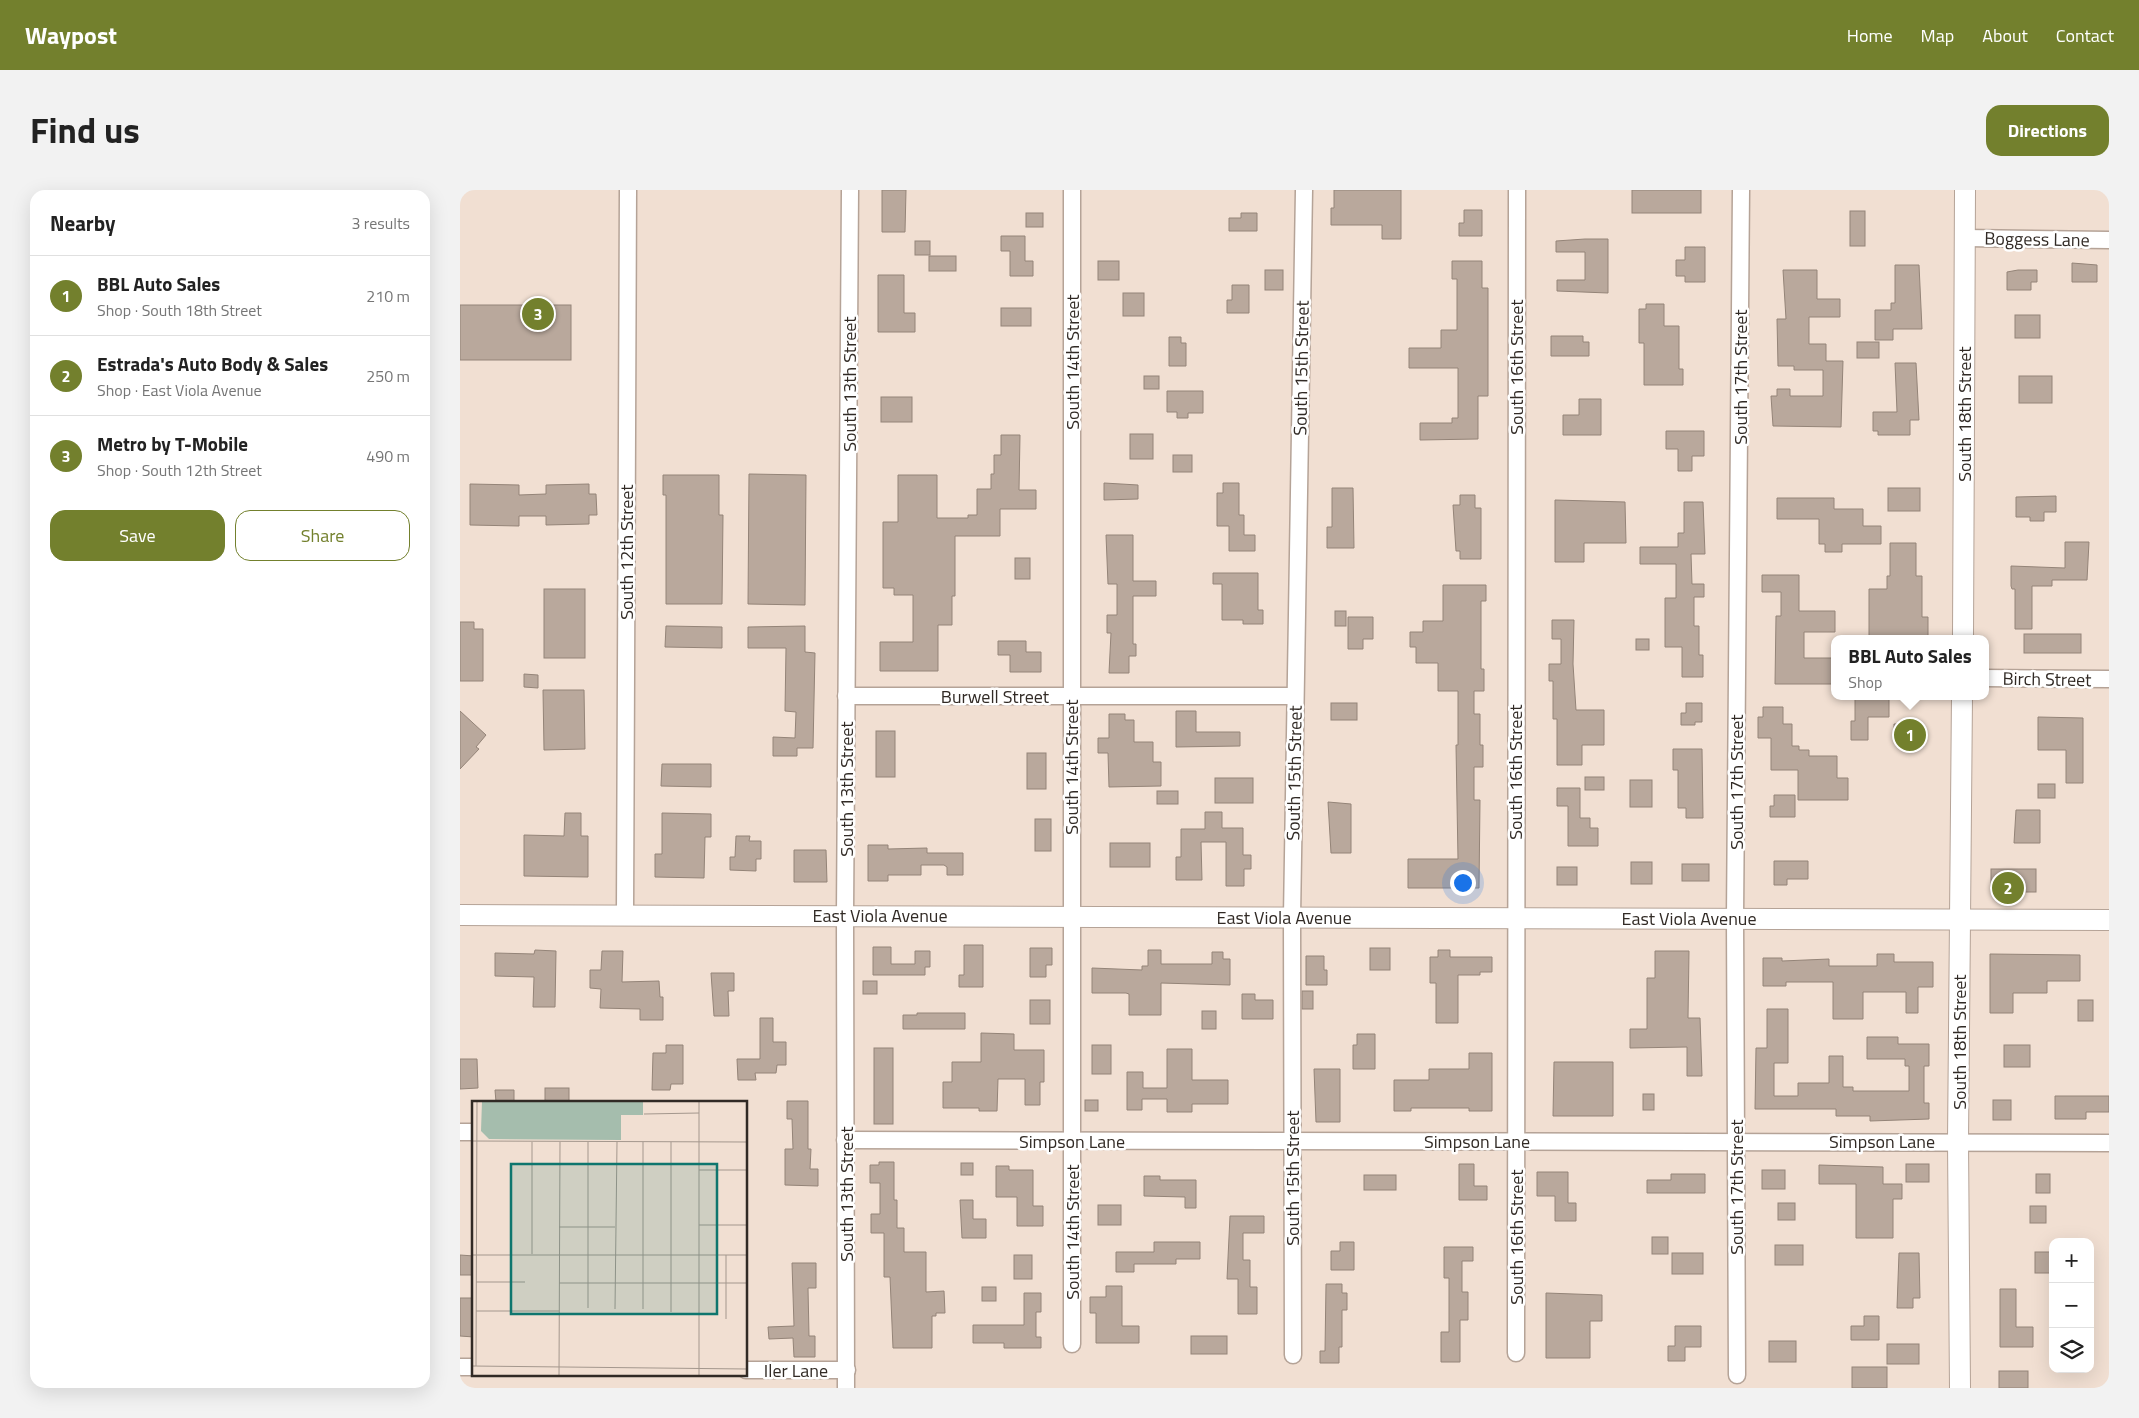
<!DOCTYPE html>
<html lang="en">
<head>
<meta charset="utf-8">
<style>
  body { margin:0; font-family:"Titillium Web",sans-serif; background:#f2f2f2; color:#222 }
  .controls { position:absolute; right:15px; bottom:15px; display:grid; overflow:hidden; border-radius:10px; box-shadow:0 5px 20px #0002 }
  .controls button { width:45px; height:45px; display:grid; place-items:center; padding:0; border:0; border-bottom:1px solid #e0e0e0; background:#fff; color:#222; font:25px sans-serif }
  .you { position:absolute; left:1002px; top:692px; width:18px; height:18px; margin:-12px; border:4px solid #fff; border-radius:50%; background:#1a73e8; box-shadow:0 0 0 8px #1a73e833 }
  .badge { display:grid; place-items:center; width:32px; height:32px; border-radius:50%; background:#73802d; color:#fff; font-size:16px; font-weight:700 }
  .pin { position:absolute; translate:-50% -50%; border:2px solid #fff; box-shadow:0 1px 5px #0006 }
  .popup { position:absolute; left:1371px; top:445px; width:158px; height:65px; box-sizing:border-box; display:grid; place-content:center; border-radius:10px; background:#fff; filter:drop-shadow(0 1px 4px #0005); font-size:16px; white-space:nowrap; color:#767676 }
  .popup b { font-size:19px; color:#222 }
  .popup::after { content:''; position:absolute; left:50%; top:100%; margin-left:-10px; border:10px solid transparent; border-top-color:#fff }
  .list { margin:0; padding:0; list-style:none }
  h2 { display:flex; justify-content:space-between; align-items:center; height:65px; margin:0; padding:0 20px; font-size:21px }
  h2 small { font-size:16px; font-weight:400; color:#767676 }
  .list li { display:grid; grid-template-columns:32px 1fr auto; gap:15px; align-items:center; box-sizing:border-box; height:80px; padding:0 20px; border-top:1px solid #e0e0e0 }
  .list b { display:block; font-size:19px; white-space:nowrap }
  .list p { margin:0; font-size:16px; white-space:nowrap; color:#767676 }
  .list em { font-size:16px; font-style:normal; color:#767676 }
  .actions { display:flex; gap:10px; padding:15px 20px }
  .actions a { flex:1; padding:11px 0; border:1px solid #73802d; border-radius:15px; text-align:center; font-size:18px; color:#73802d }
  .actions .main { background:#73802d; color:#fff }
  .icon { flex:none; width:28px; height:28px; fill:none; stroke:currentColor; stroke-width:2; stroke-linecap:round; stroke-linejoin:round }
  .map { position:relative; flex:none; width:1649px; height:1198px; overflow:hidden; border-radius:15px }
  header { display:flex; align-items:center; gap:30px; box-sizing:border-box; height:70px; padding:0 25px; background:#73802d; color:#fff }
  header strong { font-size:24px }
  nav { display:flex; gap:28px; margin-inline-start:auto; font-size:18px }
  .intro { display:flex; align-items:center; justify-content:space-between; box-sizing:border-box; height:120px; padding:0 30px }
  h1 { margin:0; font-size:35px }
  .button { padding:12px 22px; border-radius:15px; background:#73802d; color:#fff; font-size:18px; font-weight:700 }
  main { display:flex; gap:30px; padding:0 30px }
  aside { flex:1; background:#fff; border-radius:15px; box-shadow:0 5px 20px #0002 }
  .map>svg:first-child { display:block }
</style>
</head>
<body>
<header>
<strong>Waypost</strong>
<nav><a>Home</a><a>Map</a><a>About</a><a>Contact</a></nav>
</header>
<div class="intro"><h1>Find us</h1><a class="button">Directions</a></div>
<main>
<aside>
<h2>Nearby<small>3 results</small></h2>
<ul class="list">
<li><span class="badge">1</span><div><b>BBL Auto Sales</b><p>Shop · South 18th Street</p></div><em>210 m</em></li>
<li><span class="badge">2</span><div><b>Estrada's Auto Body &amp; Sales</b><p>Shop · East Viola Avenue</p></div><em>250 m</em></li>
<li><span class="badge">3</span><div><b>Metro by T-Mobile</b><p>Shop · South 12th Street</p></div><em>490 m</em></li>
</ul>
<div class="actions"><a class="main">Save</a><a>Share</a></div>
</aside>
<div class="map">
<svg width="1649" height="1198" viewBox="0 0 1649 1198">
  <rect width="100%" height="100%" fill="#f1dfd2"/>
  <g fill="#b9a89c" stroke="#948478">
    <path d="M422,0H446L445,42H422Z"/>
    <path d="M874,0H941V49H922V35H871V18H874Z"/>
    <rect x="1172" y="0" width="69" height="23"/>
    <path d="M1004,20H1022V46H999V33H1004Z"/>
    <rect x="1390" y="21" width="15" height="35"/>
    <rect x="566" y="23" width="17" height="14"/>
    <path d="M781,23H797V41H769V28H781Z"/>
    <path d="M541,46H565V71H573V86H550V61H541Z"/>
    <path d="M1125,49H1148V103L1097,101V90H1125V62H1096V51Z"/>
    <rect x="455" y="51" width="15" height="14"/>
    <path d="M1225,57H1245V92H1225V86H1216V70H1225Z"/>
    <rect x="469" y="66" width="27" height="15"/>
    <rect x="638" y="71" width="21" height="19"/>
    <path d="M992,71H1022V98H1028V206H1018V249L960,250V233H992V228H998V178H949V158H981V140H997V89H992Z"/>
    <path d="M1612,73L1637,75V92H1612Z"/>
    <path d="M1435,75H1459L1462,139H1433V150H1415V120H1431V113H1435Z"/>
    <rect x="805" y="80" width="18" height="20"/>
    <path d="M1323,80H1357V109H1380V127H1349V154H1366V171H1383L1381,237L1313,236L1311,206H1317V199H1330V206H1363V180H1334V176H1318L1317,129H1326Z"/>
    <path d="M1558,80H1577V92H1571V100H1547V82Z"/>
    <path d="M418,85H444V123H455V142H418Z"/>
    <path d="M772,95H789V123H767V110H772Z"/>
    <rect x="663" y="103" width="21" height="23"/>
    <path d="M1186,114H1204V136H1219V179H1223V195H1184V153H1179V119H1186Z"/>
    <rect x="0" y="115" width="111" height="55"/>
    <rect x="541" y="118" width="30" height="18"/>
    <rect x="1555" y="125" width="25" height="23"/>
    <path d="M1091,146H1123V152H1129V166H1091Z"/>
    <path d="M709,147H721V153H726V176H709Z"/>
    <rect x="1397" y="152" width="22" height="16"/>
    <path d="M1435,173H1456L1459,230H1450V245H1418V241H1413V222H1437Z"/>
    <rect x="684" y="186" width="15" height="13"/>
    <rect x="1559" y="186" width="33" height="27"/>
    <path d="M707,201H743V223H728V228H717V222H707Z"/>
    <rect x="421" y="207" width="31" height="25"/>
    <path d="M1119,209H1141V245H1103V225H1119Z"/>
    <path d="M1206,241H1244V266H1232V281H1218V259H1206Z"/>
    <rect x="670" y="244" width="23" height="25"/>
    <path d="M541,245H560L559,300H576V319H540V346H495V406H492V435H478V481H420V452H453V405H434V398H423V332H438V285H477V328H508V325H517V299H531V284H534V265H541Z"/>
    <rect x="713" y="265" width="19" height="17"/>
    <path d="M289,284L346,285L345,415L288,414Z"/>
    <path d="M203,285H259V325H263L262,414H206V305H203Z"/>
    <path d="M644,293L678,295V309L644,310Z"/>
    <path d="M763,293H779V325H784V345H795V361H769V336H757V303H763Z"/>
    <path d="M10,294L59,295V305L86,304V295L129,294V304H136L137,325H129V334L86,335V326H59V336L10,335Z"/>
    <path d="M872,298H893L894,358H867V337H872Z"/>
    <rect x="1428" y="298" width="32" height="23"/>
    <path d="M1000,305H1015V318H1021V369H1000V361H996L993,315H1000Z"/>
    <path d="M1596,306V322H1584V331H1570V327H1556V307Z"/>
    <path d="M1317,308H1374V319H1403V336H1421V354H1382V362H1365V354H1359V329H1317Z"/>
    <path d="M1095,310L1165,312L1166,353H1124V372H1095Z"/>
    <path d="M1224,312H1243L1245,364H1231L1232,394H1244V407H1234V436H1239V465H1243V487H1222V457H1205V408H1216V374H1180V357H1218V343H1224Z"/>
    <path d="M646,345H673V391H696V406H673V454H676V466H669V483H649L651,443H647V425H657V394H648Z"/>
    <path d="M1605,352H1629L1627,390H1592V396H1572V439H1555V399H1552L1551,396V376L1605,378Z"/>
    <path d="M1430,353H1456V386H1462V427H1468V449H1409V399H1427V386H1430Z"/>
    <rect x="555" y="368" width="15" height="21"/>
    <path d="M753,383H798V420H803V434H783V430H762V394H753Z"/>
    <path d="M1302,385H1339V421H1375V442H1344V468H1373V494H1315L1316,426H1321V402H1302Z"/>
    <path d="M983,395H1026V411H1021V479H1024V501H1014V524H1020V555H1023V577H1014V610H1020L1019,698H948V669H998L996,555H998V501H978V473H956V457H950V442H963V431H983Z"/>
    <rect x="84" y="399" width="41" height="69"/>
    <rect x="875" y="421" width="11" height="15"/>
    <path d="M888,427H913V449H903V459H888Z"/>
    <path d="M1092,430H1114L1113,474L1116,520H1144V555H1122V575H1097V529H1093V491H1089V474H1101V449H1092Z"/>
    <path d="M0,432H14V439H23V491H0Z"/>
    <path d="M206,436L262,437V458L205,457Z"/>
    <path d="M345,436V462L355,463L353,558H337V566H313V547L335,548L336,522L325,521L326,458H288V437Z"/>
    <rect x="1564" y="444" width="57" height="19"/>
    <rect x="1176" y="449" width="13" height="11"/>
    <path d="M538,451H566V462H581V482H550V465H538Z"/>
    <path d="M64,484L78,485V498L64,497Z"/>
    <path d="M83,500H124L125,559L84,560Z"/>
    <path d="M1395,506H1429V527H1408V550H1391V531H1395Z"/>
    <rect x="871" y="513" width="26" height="17"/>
    <path d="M1226,513H1242V532H1235V535H1221V523H1226Z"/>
    <path d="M1303,517H1323V534H1332V556H1339V560H1349V566H1377V588H1388V610H1338V580H1311V548H1298V527H1303Z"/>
    <path d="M0,521L26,545L16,557L19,559L0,579Z"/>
    <path d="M716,521H736V542H780V556L716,557Z"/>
    <path d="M649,524H665V530H674V552H693V572H701V596L649,597L648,563H638V548H649Z"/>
    <path d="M1578,527L1623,528V593H1606V560H1578Z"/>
    <path d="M1434,534H1463V557H1438V549H1434Z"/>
    <rect x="416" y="541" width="19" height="46"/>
    <path d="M1213,559H1242L1243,628H1226V618H1218V580H1213Z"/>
    <rect x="567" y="563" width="19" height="36"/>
    <path d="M202,574H251V597L201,596Z"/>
    <rect x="1125" y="587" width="19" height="13"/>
    <rect x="755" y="588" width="38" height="25"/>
    <rect x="1170" y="590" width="22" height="27"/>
    <rect x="1578" y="594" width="17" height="14"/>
    <path d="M1097,598H1120V628H1130V638H1138V656H1108V616H1097Z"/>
    <rect x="697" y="601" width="21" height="13"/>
    <path d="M1314,605H1335V627H1310V616H1314Z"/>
    <path d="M868,612L891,614V663H871Z"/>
    <path d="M1556,620H1580V653H1554Z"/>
    <path d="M745,622H762V638H783V665H791V679H784V696H766V652H741L742,690H716V667H721V639H745Z"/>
    <path d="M105,623H121V646H128V687L64,686V645L104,646Z"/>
    <path d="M202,623L251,624V647H245L244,688L195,687V664H202Z"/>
    <rect x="575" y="629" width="16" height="32"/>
    <path d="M276,646H290L289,651H301V669H296V681L270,680V667H275Z"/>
    <rect x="650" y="653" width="40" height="24"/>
    <path d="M408,655H428V659L467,658V663H503V685H487V677L484,675H461V685H428V691H408Z"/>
    <path d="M334,660H366L367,692H334Z"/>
    <path d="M1314,671H1348V689H1327V695H1314Z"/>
    <rect x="1171" y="672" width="21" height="22"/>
    <rect x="1222" y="674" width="27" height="17"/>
    <rect x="1097" y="677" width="20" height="18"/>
    <rect x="1531" y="679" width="45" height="23"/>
    <path d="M504,755H523V797H499V785H504Z"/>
    <path d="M413,757H431V774H455V761H470V777H465V785H413Z"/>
    <path d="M570,758H592V775H586V787H570Z"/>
    <rect x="910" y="758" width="20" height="22"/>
    <path d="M75,760L96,761L95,817H73L74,787L35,786V763L74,764Z"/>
    <path d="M688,760H701V774H752V762H763V769H770V795L701,793V825H669V804L666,803H632V778L682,780V776H688Z"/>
    <path d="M978,760H990V767H1032V782H1020V785H998V833H976V793H970V767H978Z"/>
    <path d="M142,761H163L162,792L199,791L200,807H203V830H180V819L140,818L141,799L130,798V780H141Z"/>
    <path d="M1195,761H1229L1228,828H1240L1242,886H1227V857L1170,858V839H1187V788H1195Z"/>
    <path d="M1417,764H1434V772H1473V797H1458V823H1446V802H1403V829H1373V792H1326V796H1303V768H1322V771L1369,769V776H1417Z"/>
    <path d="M1530,764L1620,765V791H1587V803H1553V823H1530Z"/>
    <path d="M846,766H864V780H867V795H846Z"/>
    <path d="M251,783H274V801H268L269,826H254Z"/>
    <rect x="403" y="791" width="14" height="13"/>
    <rect x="842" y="801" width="11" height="18"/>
    <path d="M782,804H795V810H813V829H782Z"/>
    <rect x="570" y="810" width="20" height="24"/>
    <rect x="1618" y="810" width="15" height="21"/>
    <path d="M1307,819H1328V873H1314V906H1338V893H1369V866H1383V897H1393V901H1449V876H1445V869H1407V847H1438V854H1469V876H1464V913H1469V929L1410,931V926H1376V919H1295L1296,858H1307Z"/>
    <rect x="742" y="821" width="14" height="18"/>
    <path d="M457,823H505V839H443V825H457Z"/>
    <path d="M300,828H313V852H326V875H317L316,883H295L296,890H278L277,869H300Z"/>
    <path d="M521,843L554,844V860H584V892H580V915H565V889H538L537,921H519V918H483V892H492V872H521Z"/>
    <path d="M897,844H915V879H893V855H897Z"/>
    <path d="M206,855H223V894H211L210,900H192L193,863H206Z"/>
    <rect x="632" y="855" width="19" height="29"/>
    <rect x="1544" y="855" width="26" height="22"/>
    <rect x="414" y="858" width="19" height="76"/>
    <path d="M707,859H732V890H768V914H732V922H707V909H682V920H667V882H683V898H707Z"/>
    <path d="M1009,863H1032V921H1009V918H951V921H934V890H969V879H1009Z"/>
    <path d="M0,869H17L18,898L0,899Z"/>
    <path d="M1094,872H1153V926H1093Z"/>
    <path d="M854,879H880V932H856Z"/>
    <rect x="85" y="898" width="24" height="14"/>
    <path d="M35,900H54V912H36Z"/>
    <rect x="1183" y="904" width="11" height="16"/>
    <path d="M1595,906H1649V922H1626V929H1595Z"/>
    <rect x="625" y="910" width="13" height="11"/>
    <rect x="1533" y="910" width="18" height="20"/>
    <path d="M327,911H348V959H351L350,979H358V996L325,995V959H333L332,929H327Z"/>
    <path d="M419,972H434V1010H437V1038H444V1062H466V1102L484,1101L485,1123H476V1126H472V1158H433L430,1087H424V1043H411V1024H420V993H410V975H419Z"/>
    <rect x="501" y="973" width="12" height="12"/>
    <path d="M999,974H1014V996H1027V1010H999Z"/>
    <rect x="1446" y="974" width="23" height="18"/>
    <path d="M1359,975L1423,977V994H1442V1009H1433V1048H1396V994H1359Z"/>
    <path d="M536,976H549V980H573V1016H583V1036H557V1007H536Z"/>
    <rect x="1302" y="980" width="23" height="19"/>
    <path d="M1077,982H1108V1013H1116V1031H1095V1006H1077Z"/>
    <path d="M1211,984H1245V1003H1187V990H1211Z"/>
    <rect x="1576" y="984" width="14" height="19"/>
    <rect x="904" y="985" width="32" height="15"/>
    <path d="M684,986H700V990H736V1018H725V1007L684,1006Z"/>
    <path d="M500,1010H513V1029H526V1048H502Z"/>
    <rect x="1318" y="1013" width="17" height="17"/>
    <rect x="638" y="1015" width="23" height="20"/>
    <rect x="1570" y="1016" width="16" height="17"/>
    <path d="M770,1026H804V1043H783V1070H790V1097H797V1124H778V1089H767Z"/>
    <rect x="1192" y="1047" width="16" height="17"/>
    <path d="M694,1052H740V1069H716V1074H674V1082H656V1062H694Z"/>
    <path d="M880,1052H894V1080H871V1061H880Z"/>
    <rect x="1315" y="1055" width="28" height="20"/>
    <path d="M984,1057H1013V1071H1002V1102H1008V1130H1000V1172H981V1142H989V1088H984Z"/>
    <rect x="1575" y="1062" width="18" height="21"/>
    <rect x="1212" y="1063" width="31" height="21"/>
    <path d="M1439,1063H1459L1460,1108H1453V1118H1437Z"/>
    <path d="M0,1065L14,1066V1085H0Z"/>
    <rect x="554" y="1065" width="18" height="24"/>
    <path d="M332,1073H356V1098H348L349,1146H355V1167H334L333,1148L309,1149L308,1137L334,1136Z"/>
    <path d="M866,1094H882V1103H887V1120H882V1157H879V1173H860V1161H865Z"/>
    <path d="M646,1096H662V1136H679V1153H636V1123H630V1107H646Z"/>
    <rect x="522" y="1097" width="14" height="14"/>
    <path d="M1540,1099H1556V1137H1573V1157H1540Z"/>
    <path d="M564,1103H581V1122H576V1147H581V1158H544V1153H513V1135H564Z"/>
    <path d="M1086,1103L1142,1105V1131H1130V1168H1086Z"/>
    <path d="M0,1108H14V1147L0,1146Z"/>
    <path d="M1404,1126H1419V1150H1391V1136H1404Z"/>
    <path d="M1215,1136H1241V1157H1225V1171H1208V1156H1215Z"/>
    <rect x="731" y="1146" width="36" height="18"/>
    <rect x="1309" y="1151" width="27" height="21"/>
    <rect x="1427" y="1154" width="32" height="20"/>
    <rect x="1392" y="1177" width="35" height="21"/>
    <rect x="1539" y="1181" width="29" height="17"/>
  </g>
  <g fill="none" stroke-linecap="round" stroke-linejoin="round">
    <g stroke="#b5a397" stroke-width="19">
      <g id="minor">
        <path d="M612,0V1154"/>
        <path d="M1505,48L1649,50"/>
        <path d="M1525,488L1649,489"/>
        <path d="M386,506H835"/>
        <path d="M165,724L168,0"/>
        <path d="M0,942H14"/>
        <path d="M385,950L1649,953"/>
        <path d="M1056,1163L1057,0"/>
        <path d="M833,1165L832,727L844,0"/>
        <path d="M0,1177H14"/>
        <path d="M286,1180H387"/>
        <path d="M1277,1185L1275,728L1281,0"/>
        <path d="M386,1198L385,725L390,0"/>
      </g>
    </g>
    <g stroke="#b5a397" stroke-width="22">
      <g id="tertiary">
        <path d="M1503,449L1505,0"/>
        <path d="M0,725L1649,730"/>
        <path d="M1500,1198L1498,952L1502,506"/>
      </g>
    </g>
    <use href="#minor" stroke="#fff" stroke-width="16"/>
    <use href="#tertiary" stroke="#fff" stroke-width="20"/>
  </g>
  <g text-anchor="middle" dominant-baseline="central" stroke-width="5" stroke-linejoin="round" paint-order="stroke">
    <g font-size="18" fill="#312a25" stroke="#fff">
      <text transform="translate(1577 49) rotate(1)">Boggess Lane</text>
      <text transform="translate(612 172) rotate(-90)">South 14th Street</text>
      <text transform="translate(1056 177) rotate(-90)">South 16th Street</text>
      <text transform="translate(841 178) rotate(-89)">South 15th Street</text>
      <text transform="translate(1280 187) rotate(-90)">South 17th Street</text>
      <text transform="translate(389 194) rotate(-90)">South 13th Street</text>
      <text transform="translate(1504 224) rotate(-90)">South 18th Street</text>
      <text transform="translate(166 362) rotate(-90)">South 12th Street</text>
      <text transform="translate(1587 489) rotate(1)">Birch Street</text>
      <text x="535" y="506">Burwell Street</text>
      <text transform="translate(611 577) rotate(-90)">South 14th Street</text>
      <text transform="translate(1055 582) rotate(-90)">South 16th Street</text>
      <text transform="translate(834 583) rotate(-89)">South 15th Street</text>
      <text transform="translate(1276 592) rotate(-90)">South 17th Street</text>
      <text transform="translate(386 599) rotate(-90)">South 13th Street</text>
      <text x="420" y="725">East Viola Avenue</text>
      <text x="824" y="727">East Viola Avenue</text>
      <text x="1229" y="728">East Viola Avenue</text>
      <text transform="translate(1499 852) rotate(-90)">South 18th Street</text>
      <text x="612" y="951">Simpson Lane</text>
      <text x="1017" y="951">Simpson Lane</text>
      <text x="1422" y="951">Simpson Lane</text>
      <text transform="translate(832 988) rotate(-90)">South 15th Street</text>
      <text transform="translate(1276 997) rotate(-90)">South 17th Street</text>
      <text transform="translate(386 1004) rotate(-90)">South 13th Street</text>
      <text transform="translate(612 1042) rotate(-90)">South 14th Street</text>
      <text transform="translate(1056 1047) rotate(-90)">South 16th Street</text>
      <text x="336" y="1180">Iler Lane</text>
    </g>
  </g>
  <g transform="translate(12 911)">
    <rect width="275" height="275" fill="#f1dfd2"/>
    <path d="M10,0H171V14H149V39L17,38L9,30Z" fill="#a5bdad"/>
    <path fill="none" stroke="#a4978d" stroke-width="1" d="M172,13L227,12M0,40L275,41M116,41V207M227,69H275M227,124H275M87,126H143M60,153V41M0,154H275M254,154V218M4,181H53M87,182H275M143,208L145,41M171,208V41M4,210H87M199,211V41M0,265L275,268M4,265L5,0M87,275L88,41M227,275V0"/>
    <path fill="#0f766e" fill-opacity="0.15" stroke="#0f766e" stroke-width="2.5" d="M39,63H245V213H39Z"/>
    <rect width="275" height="275" fill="none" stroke="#312a25" stroke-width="2.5"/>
  </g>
</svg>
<div class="controls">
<button>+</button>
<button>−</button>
<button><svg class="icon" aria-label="layers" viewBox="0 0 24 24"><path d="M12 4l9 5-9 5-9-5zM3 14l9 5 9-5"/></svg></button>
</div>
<div class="you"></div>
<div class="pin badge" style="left:1450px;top:545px">1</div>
<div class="popup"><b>BBL Auto Sales</b>Shop</div>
<div class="pin badge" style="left:1548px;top:698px">2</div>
<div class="pin badge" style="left:78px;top:124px">3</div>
</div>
</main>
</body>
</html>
